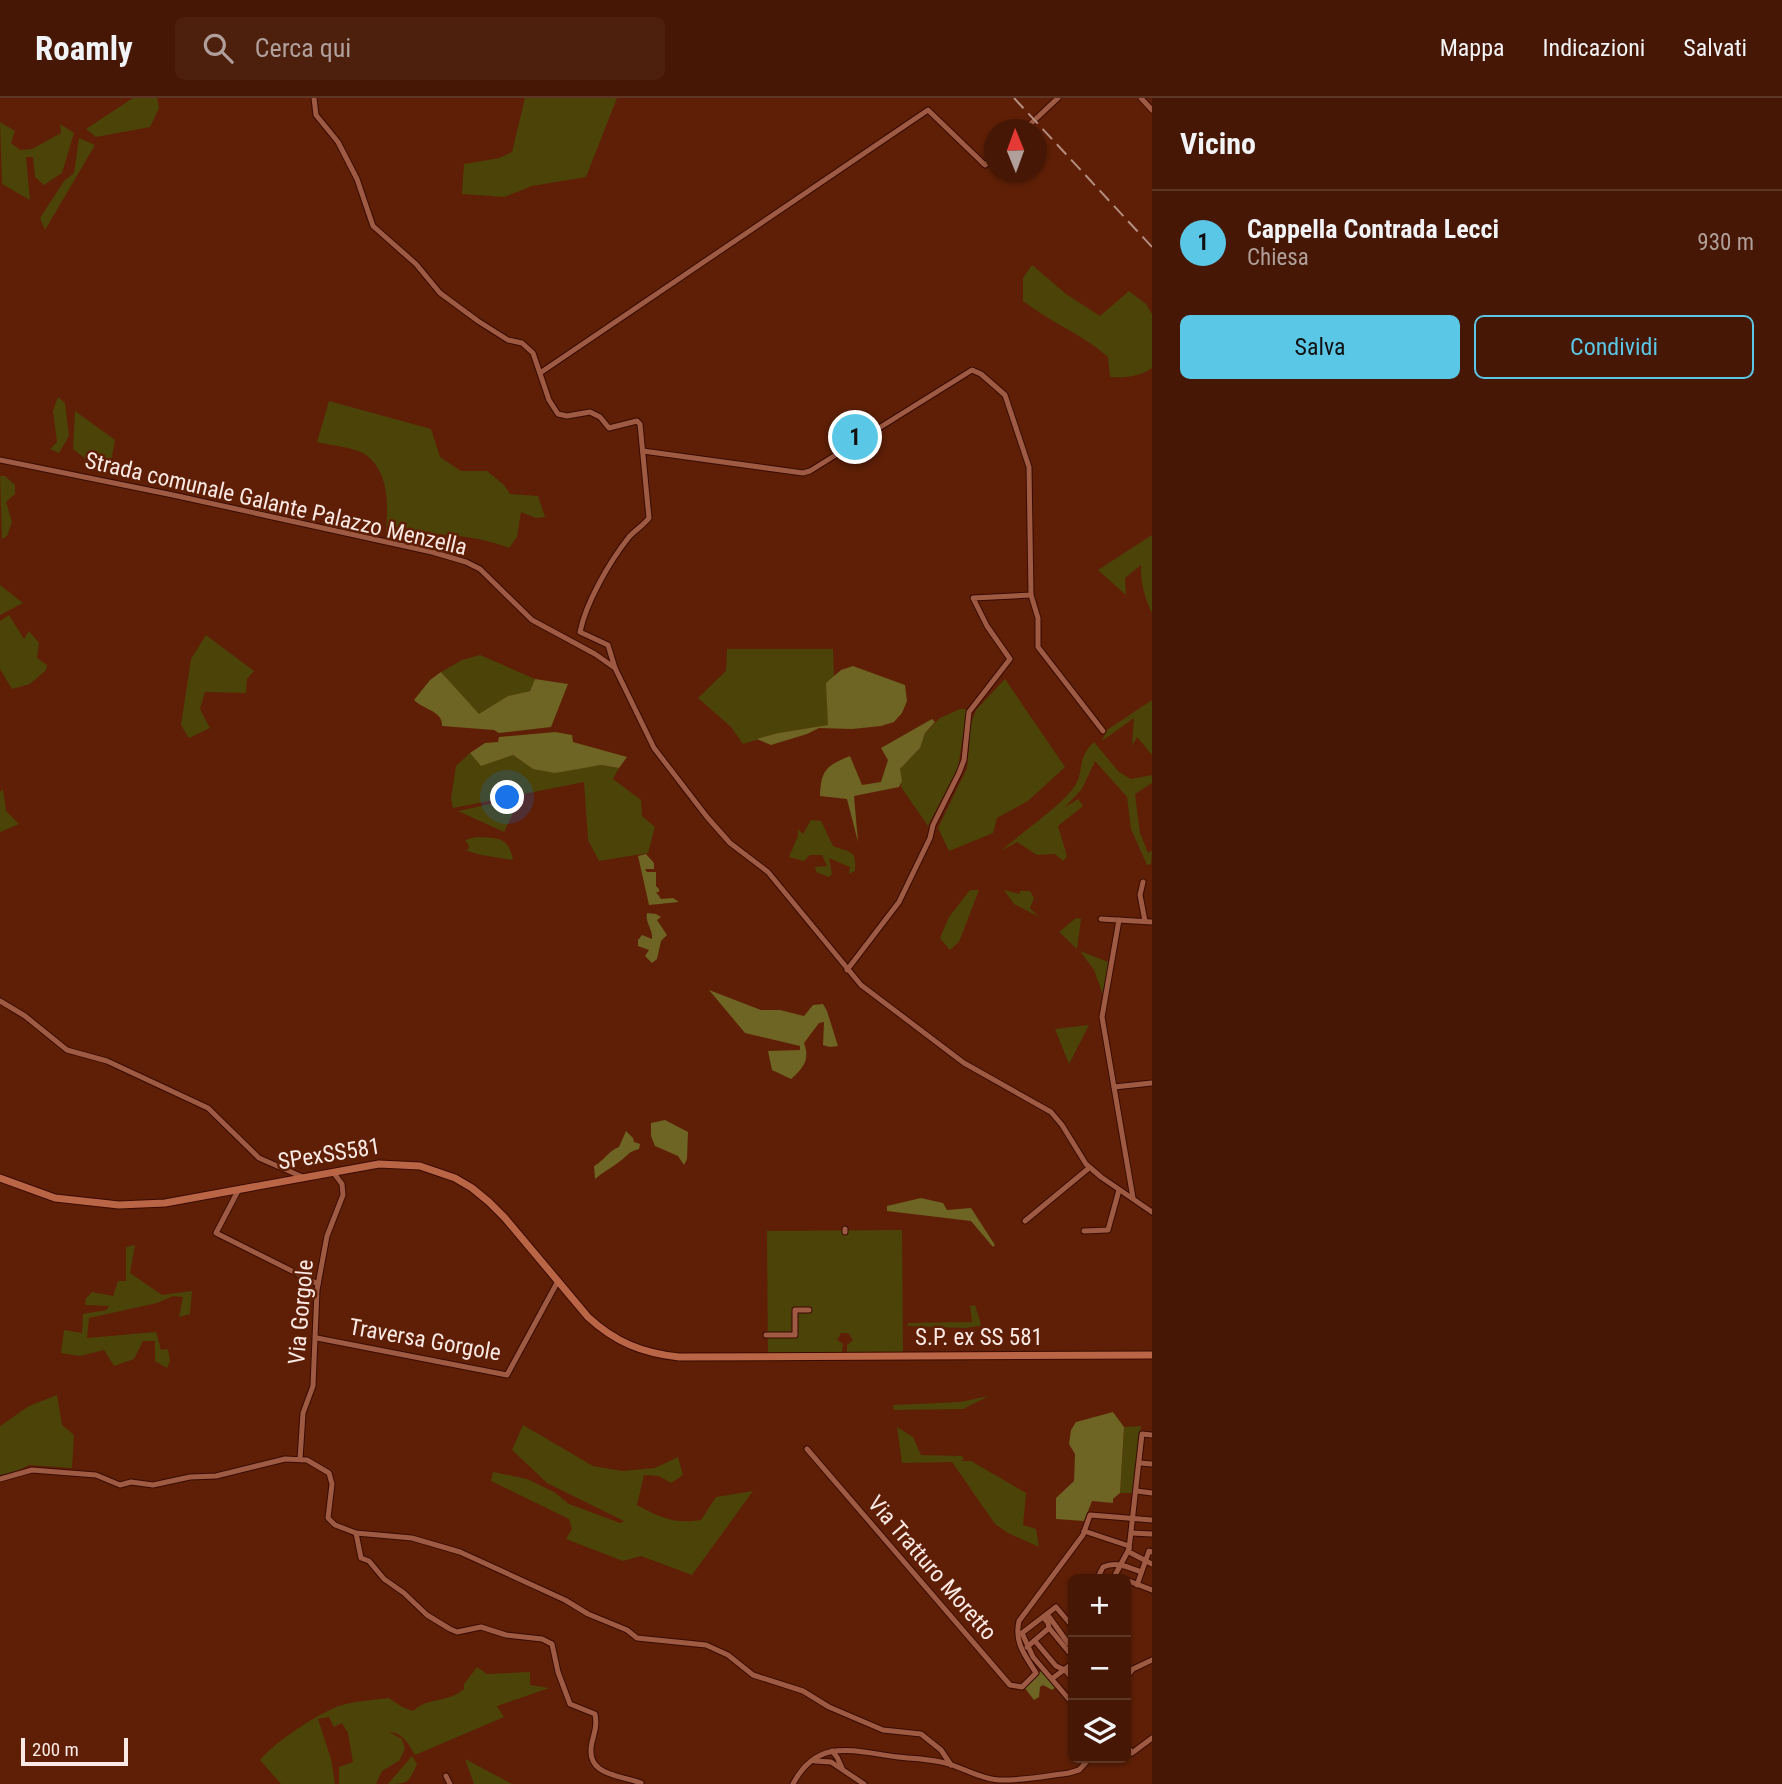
<!DOCTYPE html>
<html lang="it">
<head>
<meta charset="utf-8">
<style>
  body { margin:0; font-family:"Roboto Condensed",sans-serif; background:#4d200e; color:#f1f3f6 }
  .controls { position:absolute; right:21px; bottom:21px; display:grid; overflow:hidden; border-radius:10px; box-shadow:0 2px 5px #0004 }
  .controls button { width:63px; height:63px; display:grid; place-items:center; padding:0; border:0; border-bottom:2px solid #5e3626; background:#461704; color:#f1f3f6; font:35px sans-serif }
  .compass { position:absolute; left:984px; top:21px; width:63px; height:63px; border-radius:50%; background:#461704; box-shadow:0 2px 5px #0004; rotate:359deg }
  .scale { position:absolute; left:21px; bottom:18px; width:107px; box-sizing:border-box; padding-left:7px; border:4px solid #fae9e4; border-top:0; font-size:19px; line-height:24px; white-space:nowrap; color:#fae9e4; -webkit-text-stroke:5px #5e1f06; paint-order:stroke }
  .you { position:absolute; left:508px; top:700px; width:24px; height:24px; margin:-18px; border:5px solid #fff; border-radius:50%; background:#1a73e8; box-shadow:0 0 0 10px #1a73e833 }
  .badge { display:grid; place-items:center; width:46px; height:46px; border-radius:50%; background:#5bc7e7; color:#111; font-size:23px; font-weight:700 }
  .pin { position:absolute; translate:-50% -50%; border:4px solid #fff; box-shadow:0 2px 7px #0006 }
  .list { margin:0; padding:0; list-style:none }
  h2 { display:flex; justify-content:space-between; align-items:center; height:91px; margin:0; padding:0 28px; font-size:30px }
  h2 small { font-size:23px; font-weight:400; color:#b09f9a }
  .list li { display:grid; grid-template-columns:46px 1fr auto; gap:21px; align-items:center; box-sizing:border-box; height:105px; padding:0 28px; border-top:2px solid #5e3626 }
  .list b { display:block; font-size:26px; white-space:nowrap }
  .list p { margin:0; font-size:23px; white-space:nowrap; color:#b09f9a }
  .list em { font-size:23px; font-style:normal; color:#b09f9a }
  .actions { display:flex; gap:14px; padding:21px 28px }
  .actions a { flex:1; padding:16px 0; border:2px solid #5bc7e7; border-radius:10px; text-align:center; font-size:24px; color:#5bc7e7 }
  .actions .main { background:#5bc7e7; color:#111 }
  .icon { flex:none; width:38px; height:38px; fill:none; stroke:currentColor; stroke-width:2; stroke-linecap:round; stroke-linejoin:round }
  .map { position:relative; flex:none; width:1152px; height:1686px; overflow:hidden }
  header { display:flex; align-items:center; gap:42px; box-sizing:border-box; height:98px; padding:0 35px; background:#461704; border-bottom:2px solid #5e3626 }
  header strong { font-size:33px }
  nav { display:flex; gap:38px; margin-inline-start:auto; font-size:24px }
  .search { width:490px; height:63px; background:#4d200e; display:flex; align-items:center; gap:18px; box-sizing:border-box; padding:0 24px; border-radius:10px; color:#b09f9a; font-size:26px }
  main { display:flex }
  aside { flex:1; background:#461704 }
  .map>svg:first-child { display:block }
</style>
</head>
<body>
<header>
<strong>Roamly</strong>
<div class="search"><svg class="icon" aria-label="search" viewBox="0 0 24 24"><circle cx="10" cy="10" r="6"/><path d="M15 15l6 6"/></svg>Cerca qui</div>
<nav><a>Mappa</a><a>Indicazioni</a><a>Salvati</a></nav>
</header>
<main>
<div class="map">
<svg width="1152" height="1686" viewBox="0 0 1152 1686">
  <rect width="100%" height="100%" fill="#5e1f06"/>
  <g fill="#4c4309">
    <path d="M133,0H157L159,10L150,29L96,39L86,31Z"/>
    <path d="M525,0H617L586,79L532,88L504,99L462,96L464,66L499,60L512,54Z"/>
    <path d="M0,24L15,33L11,45L20,52L32,51L61,35L60,26L74,35L62,75L44,87L35,79L33,59H26L30,102L2,86Z"/>
    <path d="M79,40L95,47L45,132L40,120L64,83L74,75Z"/>
    <path d="M1032,167L1066,196L1100,218L1129,193L1146,206L1152,216V270C1139,279 1125,280 1110,279L1108,259C1082,236 1050,224 1023,203V180Z"/>
    <path d="M58,299L65,305L69,338L59,355L50,351L57,344L53,313Z"/>
    <path d="M329,303L431,331L440,359L461,373H487L504,387L510,396L538,398L545,419L536,420L521,414L517,439L509,450C470,435 427,435 386,435C388,409 390,375 366,357C358,350 329,347 317,344Z"/>
    <path d="M75,313L115,342L109,373L100,372L73,351Z"/>
    <path d="M0,378H5L15,387V396L6,404L12,424L7,438L2,441Z"/>
    <path d="M1152,437V515C1145,501 1140,483 1141,467L1125,480L1126,497L1098,472Z"/>
    <path d="M0,487L23,505L0,517Z"/>
    <path d="M9,517L24,541L29,533L39,545L37,560L47,567L46,572L30,586L12,591L0,571V523Z"/>
    <path d="M206,537L254,573L247,581L246,595L205,594L200,611L210,630L189,640L181,627L191,561Z"/>
    <path d="M727,551H833L834,579L831,582L828,627L778,635L743,646L731,629L698,600L726,573Z"/>
    <path d="M480,557L535,581L530,593L508,598L479,617L441,574L462,562Z"/>
    <path d="M1005,581L1065,669L1028,703L997,720L993,735L949,753L938,730L967,670L971,625L976,612Z"/>
    <path d="M1152,602V657L1137,639L1132,648L1134,620L1102,643L1107,632Z"/>
    <path d="M960,611H967L958,670L928,728L901,689L900,671L920,650L925,635L940,620Z"/>
    <path d="M1094,644L1119,674L1131,681L1152,677V685L1135,696L1140,735L1148,755L1152,753L1151,766L1147,767L1131,731L1127,699L1095,663L1082,691L1064,710L1078,701L1083,708L1058,728L1067,758L1063,763L1055,756L1037,757L1017,744L1001,753C1021,735 1061,708 1075,688C1085,671 1076,661 1094,644Z"/>
    <path d="M470,655L481,667L513,657L533,671L578,670L601,667L619,670L613,681L641,702L642,718L655,729L648,755L599,763L588,742L584,684L453,710L451,701L456,668Z"/>
    <path d="M3,691L6,713L19,726L0,734V694Z"/>
    <path d="M514,701V713L504,734L458,713Z"/>
    <path d="M811,722L821,723L833,748C850,755 857,751 855,773L849,776L850,769L829,760L832,776L829,779L816,774L815,769L827,768L822,757H810L804,763L789,759L798,738V731L803,736Z"/>
    <path d="M476,739C496,740 509,738 513,762L481,757L465,752H468L469,748L465,742Z"/>
    <path d="M970,792H979L959,844L950,852L940,840L949,819Z"/>
    <path d="M1004,792L1020,796V793H1030L1034,800L1030,810L1039,819L1014,806Z"/>
    <path d="M1076,820L1081,821L1077,851L1059,834Z"/>
    <path d="M1080,853L1111,865L1105,902L1094,872Z"/>
    <path d="M1089,927L1069,966L1055,931Z"/>
    <path d="M902,1132L903,1254H847V1247L853,1242L848,1235H841L837,1242L843,1246L842,1254L768,1255L767,1133Z"/>
    <path d="M135,1147L130,1175L162,1197L192,1193L190,1216L179,1219L183,1199L173,1198L157,1205L89,1220L87,1240L156,1234L161,1252L168,1251L170,1262L167,1270L155,1263V1243H143L134,1261L114,1268L104,1252L80,1258L61,1255L64,1232L82,1235L83,1216L106,1212L109,1208L85,1207L86,1200L92,1194L113,1198L118,1183H126V1149Z"/>
    <path d="M975,1207L981,1226L980,1228L965,1230L907,1228L908,1225L972,1224L970,1208Z"/>
    <path d="M57,1297L62,1327L74,1337L72,1370L29,1367L5,1379H0V1328L29,1308Z"/>
    <path d="M989,1298L963,1311L894,1312L893,1307L960,1304Z"/>
    <path d="M523,1327L593,1368L622,1373L655,1370L678,1359L683,1377L671,1385L659,1378L644,1377L637,1407C661,1420 674,1426 701,1422L716,1399L753,1393L692,1477L641,1458L623,1463L566,1441L572,1431L569,1421L491,1383L493,1374L527,1381L554,1394L569,1406L620,1425L624,1423L547,1385L512,1352Z"/>
    <path d="M1141,1328L1135,1395H1120L1124,1329Z"/>
    <path d="M897,1329L913,1339L921,1357L962,1358L964,1361L961,1363H971L1026,1395L1023,1427L1036,1431L1039,1449L1008,1435L995,1426L952,1364L902,1365Z"/>
    <path d="M477,1569L487,1576L530,1574V1587L549,1590L497,1608L504,1619L415,1657C408,1645 403,1635 389,1634L402,1641L405,1651L399,1663L382,1673L376,1686H339V1669L353,1664L348,1635L342,1625L334,1629L329,1619L318,1621L331,1661L335,1686H281L260,1662C275,1644 317,1616 339,1608C354,1603 373,1602 389,1600L402,1609L413,1613C430,1598 446,1606 464,1591V1586Z"/>
    <path d="M412,1658L417,1666C408,1685 409,1686 388,1686Z"/>
    <path d="M465,1661L512,1686H474Z"/>
  </g>
  <g fill="#6e6423">
    <path d="M853,568L905,587L907,603L902,615L894,624L881,628L852,631L819,630L807,636L771,647L757,641L778,635L828,627L826,585L841,572Z"/>
    <path d="M441,574L479,616L508,598L530,593L535,581L568,586L551,629L499,635L494,632L442,628C443,613 424,612 414,602L430,582Z"/>
    <path d="M932,621L935,624L925,635L920,650L900,671L902,683L899,689L854,698L858,744L847,701L820,698C821,672 826,668 850,658L862,687L881,684L888,662L881,650Z"/>
    <path d="M555,634L572,637L573,644L627,659L619,670L601,667L555,675L533,671L513,657L481,668L470,655L485,645L498,644L499,639Z"/>
    <path d="M646,756L654,765V771H645L647,774H656V788L659,791V794H656L661,801L673,800L679,804L649,807L638,758Z"/>
    <path d="M647,815L656,816L661,819L657,822L667,837L661,843L657,861L652,865L645,858L649,852L638,848V842L642,837L652,841C653,831 645,825 647,815Z"/>
    <path d="M709,892L761,912H780L804,918L813,907L823,906L827,913L838,948L830,949L823,947L824,924L819,925L804,945C810,962 804,969 791,981L772,972L768,953L800,952V948L745,935Z"/>
    <path d="M665,1022L688,1034L687,1061L684,1067L678,1058L655,1048L651,1038V1025Z"/>
    <path d="M626,1033L633,1040L634,1044L640,1046L639,1051C627,1054 628,1058 619,1064C611,1070 603,1074 595,1081L594,1068C605,1062 608,1053 619,1049Z"/>
    <path d="M921,1100L943,1105L947,1112L971,1110L995,1147L993,1149L971,1123L887,1113V1108Z"/>
    <path d="M1113,1314L1124,1329L1120,1395L1113,1401V1405L1092,1403L1084,1423L1056,1421V1400L1074,1383L1075,1356L1069,1346L1071,1332L1076,1324Z"/>
    <path d="M1042,1572L1056,1589L1052,1592L1043,1587L1040,1589L1039,1599L1034,1602L1024,1589Z"/>
  </g>
  <g fill="none" stroke-linecap="round" stroke-linejoin="round">
    <g stroke="#3a0b00" stroke-width="7">
      <g id="minor">
        <path d="M314,0L316,17L338,44L357,81L373,128L416,166L440,195L478,223L508,242L522,245L533,255L549,302L558,316L567,318L590,314L600,319L609,330L637,323L640,326L649,420C643,428 635,432 629,439C610,463 586,504 580,534L608,547L615,570"/>
        <path d="M1141,0L1152,12"/>
        <path d="M1024,32L1058,0"/>
        <path d="M540,275L928,12L985,67L995,59"/>
        <path d="M643,353L803,375L810,373L972,272L981,276L1005,297L1029,369L1031,497L973,500L987,528L1010,561L969,614L964,662L959,675L933,727L930,740L899,804L847,872"/>
        <path d="M0,362L173,397L432,454L466,464L480,471L532,522L595,556L615,570L654,650L707,719L730,745L768,774L861,887L964,965L1051,1014L1062,1027L1086,1066L1101,1079L1152,1114"/>
        <path d="M1031,497L1038,520V549L1103,633"/>
        <path d="M1143,784L1140,797L1145,823"/>
        <path d="M1101,821L1152,824"/>
        <path d="M1119,822L1102,919L1133,1100"/>
        <path d="M0,903L25,918L67,952L107,963L208,1010L259,1060L305,1080"/>
        <path d="M1114,989L1152,985"/>
        <path d="M239,1091L216,1135L318,1186"/>
        <path d="M1025,1123L1089,1070"/>
        <path d="M845,1131V1134"/>
        <path d="M1084,1133L1108,1132L1119,1092"/>
        <path d="M766,1237H795V1212H809"/>
        <path d="M317,1240L507,1277L558,1183"/>
        <path d="M807,1351L1010,1587L1022,1589L1036,1575C1025,1557 1014,1545 1019,1523L1083,1437L1090,1417L1152,1422"/>
        <path d="M300,1361L303,1315L313,1288L317,1192L327,1138L343,1097L342,1086L333,1074"/>
        <path d="M1140,1365L1152,1366"/>
        <path d="M0,1381L32,1372L96,1377L120,1387L131,1384L153,1387L190,1379L216,1378L285,1361L307,1362L329,1375L332,1386L328,1420L335,1427L356,1435L412,1440L460,1454L565,1502L588,1516L627,1532L637,1540L706,1547L728,1557L753,1577L803,1593L829,1609L883,1632L921,1636L941,1652L951,1667"/>
        <path d="M1137,1393L1152,1395"/>
        <path d="M1084,1433L1129,1448V1451"/>
        <path d="M356,1435L361,1460L369,1463L384,1481L404,1495L427,1517L450,1531L457,1534L481,1529L506,1537L542,1541L552,1546L558,1574L570,1606L595,1616C597,1627 595,1633 592,1644C584,1678 620,1677 641,1685"/>
        <path d="M1132,1435L1152,1436"/>
        <path d="M1131,1455L1152,1466"/>
        <path d="M1097,1481L1103,1469C1117,1463 1128,1469 1141,1474"/>
        <path d="M1113,1481L1129,1451L1142,1336L1152,1337"/>
        <path d="M1126,1482L1152,1492"/>
        <path d="M1137,1487L1149,1453L1152,1454"/>
        <path d="M1047,1516L1068,1545"/>
        <path d="M1043,1519L1048,1525L1049,1530L1073,1559"/>
        <path d="M1073,1529L1056,1509L1022,1535L1033,1559L1073,1606"/>
        <path d="M1035,1543L1056,1568L1065,1572L1073,1581"/>
        <path d="M1027,1549L1049,1530"/>
        <path d="M1126,1579L1133,1571L1152,1562"/>
        <path d="M1053,1580L1073,1565"/>
        <path d="M1126,1647L1132,1655L1152,1640"/>
        <path d="M832,1653L837,1659L842,1670"/>
        <path d="M815,1663L831,1664L864,1686"/>
        <path d="M446,1678L450,1686"/>
        <path d="M793,1686C818,1638 856,1654 898,1659C916,1661 935,1661 952,1667C967,1672 982,1681 999,1682C1021,1683 1046,1678 1069,1675L1079,1672L1090,1660"/>
      </g>
    </g>
    <g stroke="#3a0b00" stroke-width="9">
      <path id="major" d="M0,1080L55,1100L119,1107L165,1105L379,1066L420,1068L455,1080L472,1090L489,1104L505,1120L588,1219C615,1244 642,1255 679,1259L1152,1257"/>
    </g>
    <use href="#minor" stroke="#9e5a42" stroke-width="5"/>
    <use href="#major" stroke="#bb6547" stroke-width="7"/>
    <path stroke="#b48e80" stroke-width="2" stroke-dasharray="14 7" stroke-linecap="butt" d="M1014,0L1152,149"/>
  </g>
  <g text-anchor="middle" dominant-baseline="central" stroke-width="5" stroke-linejoin="round" paint-order="stroke">
    <g font-size="23" fill="#fae9e4" stroke="#5e1f06">
      <text transform="translate(276 406) rotate(13)">Strada comunale Galante Palazzo Menzella</text>
      <text transform="translate(329 1056) rotate(-9)">SPexSS581</text>
      <text transform="translate(301 1214) rotate(-85)">Via Gorgole</text>
      <text x="979" y="1239">S.P. ex SS 581</text>
      <text transform="translate(425 1242) rotate(10)">Traversa Gorgole</text>
      <text transform="translate(932 1470) rotate(49)">Via Tratturo Moretto</text>
    </g>
  </g>
</svg>
<div class="controls">
<button>+</button>
<button>−</button>
<button><svg class="icon" aria-label="layers" viewBox="0 0 24 24"><path d="M12 4l9 5-9 5-9-5zM3 14l9 5 9-5"/></svg></button>
</div>
<svg class="compass" viewBox="-18 -18 36 36"><path d="M0-13l5 13h-10z" fill="#e53935"/><path d="M0 13l5-13h-10z" fill="#b09f9a"/></svg>
<div class="scale">200 m</div>
<div class="you"></div>
<div class="pin badge" style="left:855px;top:339px">1</div>
</div>
<aside>
<h2>Vicino<small></small></h2>
<ul class="list">
<li><span class="badge">1</span><div><b>Cappella Contrada Lecci</b><p>Chiesa</p></div><em>930 m</em></li>
</ul>
<div class="actions"><a class="main">Salva</a><a>Condividi</a></div>
</aside>
</main>
</body>
</html>
